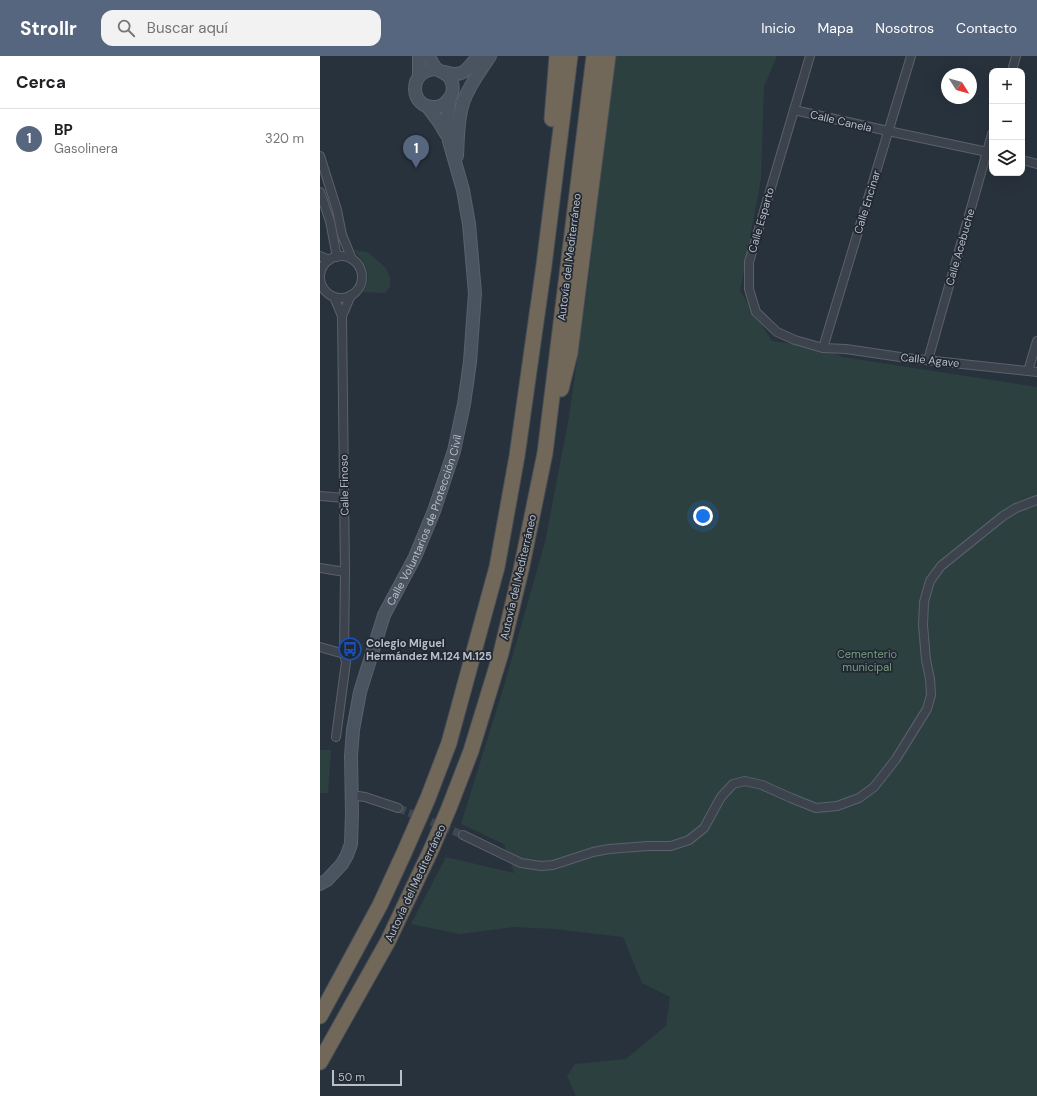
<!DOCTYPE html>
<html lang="es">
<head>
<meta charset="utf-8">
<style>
  body { margin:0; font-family:"DM Sans",sans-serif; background:#f2f2f2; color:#202124 }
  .controls { position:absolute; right:12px; top:12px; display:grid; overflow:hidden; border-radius:8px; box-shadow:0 4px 16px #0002 }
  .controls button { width:36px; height:36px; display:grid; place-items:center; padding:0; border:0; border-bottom:1px solid #e0e0e0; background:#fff; color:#202124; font:20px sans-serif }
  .compass { position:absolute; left:621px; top:12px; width:36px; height:36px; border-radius:50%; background:#fff; box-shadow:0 4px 16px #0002; rotate:127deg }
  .scale { position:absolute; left:12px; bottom:10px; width:70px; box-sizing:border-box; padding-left:4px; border:2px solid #b8bfc8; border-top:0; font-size:11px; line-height:14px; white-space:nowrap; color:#b8bfc8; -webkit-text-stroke:3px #212832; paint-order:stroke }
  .you { position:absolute; left:383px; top:460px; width:14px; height:14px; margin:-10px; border:3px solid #fff; border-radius:50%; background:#1a73e8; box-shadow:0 0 0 6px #1a73e833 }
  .badge { display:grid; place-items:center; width:26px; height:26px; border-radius:50%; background:#56667e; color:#fff; font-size:13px; font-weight:700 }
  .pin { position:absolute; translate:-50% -33px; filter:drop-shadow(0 1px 2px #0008) }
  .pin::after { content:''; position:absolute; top:21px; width:14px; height:12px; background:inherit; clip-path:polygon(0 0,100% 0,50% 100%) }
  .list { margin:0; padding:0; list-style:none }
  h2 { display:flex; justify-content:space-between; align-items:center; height:52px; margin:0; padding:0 16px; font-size:17px }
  h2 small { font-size:13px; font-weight:400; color:#757577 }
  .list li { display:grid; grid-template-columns:26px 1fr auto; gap:12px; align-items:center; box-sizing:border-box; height:60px; padding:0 16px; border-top:1px solid #e0e0e0 }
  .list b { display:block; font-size:15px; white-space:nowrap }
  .list p { margin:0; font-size:13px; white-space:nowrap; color:#757577 }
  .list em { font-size:13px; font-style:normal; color:#757577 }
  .icon { flex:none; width:22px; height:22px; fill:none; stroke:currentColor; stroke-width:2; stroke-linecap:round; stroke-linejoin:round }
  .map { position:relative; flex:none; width:717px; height:1040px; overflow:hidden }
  header { display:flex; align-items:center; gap:24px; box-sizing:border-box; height:56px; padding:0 20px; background:#56667e; color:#fff }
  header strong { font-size:19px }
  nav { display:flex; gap:22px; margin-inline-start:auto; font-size:14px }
  .search { width:280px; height:36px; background:#f2f2f2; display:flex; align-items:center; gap:10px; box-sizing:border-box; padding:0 14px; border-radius:12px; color:#757577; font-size:15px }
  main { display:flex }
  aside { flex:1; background:#fff }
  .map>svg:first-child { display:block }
</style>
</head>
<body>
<header>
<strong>Strollr</strong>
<div class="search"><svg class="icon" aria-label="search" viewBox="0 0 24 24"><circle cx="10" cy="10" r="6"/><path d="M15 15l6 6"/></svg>Buscar aquí</div>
<nav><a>Inicio</a><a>Mapa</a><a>Nosotros</a><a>Contacto</a></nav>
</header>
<main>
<aside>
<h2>Cerca<small></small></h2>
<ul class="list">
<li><span class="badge">1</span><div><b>BP</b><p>Gasolinera</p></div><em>320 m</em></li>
</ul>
</aside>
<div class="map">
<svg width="717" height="1040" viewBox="0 0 717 1040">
  <rect width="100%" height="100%" fill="#28323d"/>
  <g fill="#2d4040">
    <path d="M296,0H457L444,30L441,123L420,235L452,285L503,292L522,301L717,331V1040H256L247,1020L255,1008L306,1003L346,970L350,941L322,927L303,881L235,873L194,871L140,878L91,868L126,801L194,817L184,788L141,768L184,630L225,486L249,361L268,227Z"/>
    <path d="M34,194L47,196L65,211L70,221V231L65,237L43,236C53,217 46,209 34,194Z"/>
    <path d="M0,694H11L8,737H0Z"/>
  </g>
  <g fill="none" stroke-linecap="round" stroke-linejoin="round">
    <path stroke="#3e4752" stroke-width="8" stroke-dasharray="8 4" stroke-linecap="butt" d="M78,752L143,779"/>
    <g stroke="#5a616b" stroke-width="10">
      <g id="street">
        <path d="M490,0L429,206V233L436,256L457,276L475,284L503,292L526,293L587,302L717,316"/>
        <path d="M692,15L696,0"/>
        <path d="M474,54L568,75L672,97"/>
        <path d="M0,100L17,154L22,179L32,203"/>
        <path d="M702,104L717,108"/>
        <path d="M0,136L10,165L17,201"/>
        <path d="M0,200L9,204"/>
        <circle cx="21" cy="221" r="21"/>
        <path d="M14,241L22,260L25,516L24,598L26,606L16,681"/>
        <path d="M22,260L31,239"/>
        <path d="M503,292L591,0"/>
        <path d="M608,304L672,78"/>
        <path d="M708,315L717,285"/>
        <path d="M0,440L25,442"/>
        <path d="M0,512L25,516"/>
        <path d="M0,591L24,598"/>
        <path d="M31,739L45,741L78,752"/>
        <path d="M143,779L201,807L221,810L233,809L273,796L289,793L328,790H351L369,784L384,772L401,741L413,728L425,725L442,729L471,742L496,752L517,750L539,742L554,731L576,703L607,653L611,639L610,623L606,604L603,569L604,546L610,525L621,510L683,460L696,452L717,444"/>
      </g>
    </g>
    <g stroke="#5a616b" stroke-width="14">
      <g id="secondary">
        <path d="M109,0C111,4 113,10 117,13C122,17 128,17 131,24C134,31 133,39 128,44C125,48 120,51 115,51C89,53 87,13 117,13"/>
        <path d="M124,16C143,22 147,14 158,0"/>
        <path d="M99,20V0"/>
        <path d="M107,50L119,66L126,78"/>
        <path d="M137,100C138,81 138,61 144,44C150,28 161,14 170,0"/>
        <path id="s1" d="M0,828L7,824L22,808L27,799L31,788L32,756L31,700L33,674L40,636L64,559L95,501L114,455L134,395L144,348L150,306L155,237L149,168L143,134L129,85L127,69L129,43"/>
      </g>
    </g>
    <g stroke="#474e58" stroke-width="17">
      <g id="highway">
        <path d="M232,63L237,0"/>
        <path d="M241,333L250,297L288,0"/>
        <path d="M0,960L60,849L84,797L108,742L129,687L177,511L197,400L224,209L250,0"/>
        <path d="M0,1006L68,885L111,794L129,752L151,695L181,597L201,514L225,397L274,0"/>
      </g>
    </g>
    <use href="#street" stroke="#3c434d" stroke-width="8"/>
    <use href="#secondary" stroke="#4a5360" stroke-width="12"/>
    <use href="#highway" stroke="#72685a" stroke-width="15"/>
  </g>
  <defs>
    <g id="bus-ring" transform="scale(1.15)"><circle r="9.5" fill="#212832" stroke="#1a4fb4" stroke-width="1.5"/><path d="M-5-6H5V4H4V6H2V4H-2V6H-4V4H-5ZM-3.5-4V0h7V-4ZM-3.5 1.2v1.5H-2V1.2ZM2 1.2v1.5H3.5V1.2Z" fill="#1a4fb4"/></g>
  </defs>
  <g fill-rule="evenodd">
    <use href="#bus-ring" x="30" y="593"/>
  </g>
  <g text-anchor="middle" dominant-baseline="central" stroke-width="3.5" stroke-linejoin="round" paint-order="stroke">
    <g font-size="11" fill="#b8bfc8" stroke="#212832">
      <text transform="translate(521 65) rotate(13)">Calle Canela</text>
      <text transform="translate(547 146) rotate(-73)">Calle Encinar</text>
      <text transform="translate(441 164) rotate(-74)">Calle Esparto</text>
      <text transform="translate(640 191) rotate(-74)">Calle Acebuche</text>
      <text transform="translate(249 201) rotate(-83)">Autovía del Mediterráneo</text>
      <text transform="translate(610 304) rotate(6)">Calle Agave</text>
      <text transform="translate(24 429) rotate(-91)">Calle Finoso</text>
      <text stroke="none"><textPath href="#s1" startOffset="389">Calle Voluntarios de Protección Civíl</textPath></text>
      <text transform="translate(198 521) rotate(-77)">Autovía del Mediterráneo</text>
      <text transform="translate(95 827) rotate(-65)">Autovía del Mediterráneo</text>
    </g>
    <g font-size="11" font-weight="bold" fill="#b8bfc8" stroke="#212832" text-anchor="start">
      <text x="46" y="587">Colegio Miguel<tspan x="46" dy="13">Hermández M.124 M.125</tspan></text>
    </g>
    <g font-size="11" fill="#799b81" stroke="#212832">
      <text x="547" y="598">Cementerio<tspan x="547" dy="13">municipal</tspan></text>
    </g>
  </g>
</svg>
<div class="controls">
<button>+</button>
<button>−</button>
<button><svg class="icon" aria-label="layers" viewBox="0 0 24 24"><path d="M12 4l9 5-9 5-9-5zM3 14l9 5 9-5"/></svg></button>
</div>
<svg class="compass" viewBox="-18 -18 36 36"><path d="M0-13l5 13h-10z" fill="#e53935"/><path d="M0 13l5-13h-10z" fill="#757577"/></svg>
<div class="scale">50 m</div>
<div class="you"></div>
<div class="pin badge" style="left:96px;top:112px">1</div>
</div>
</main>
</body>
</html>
